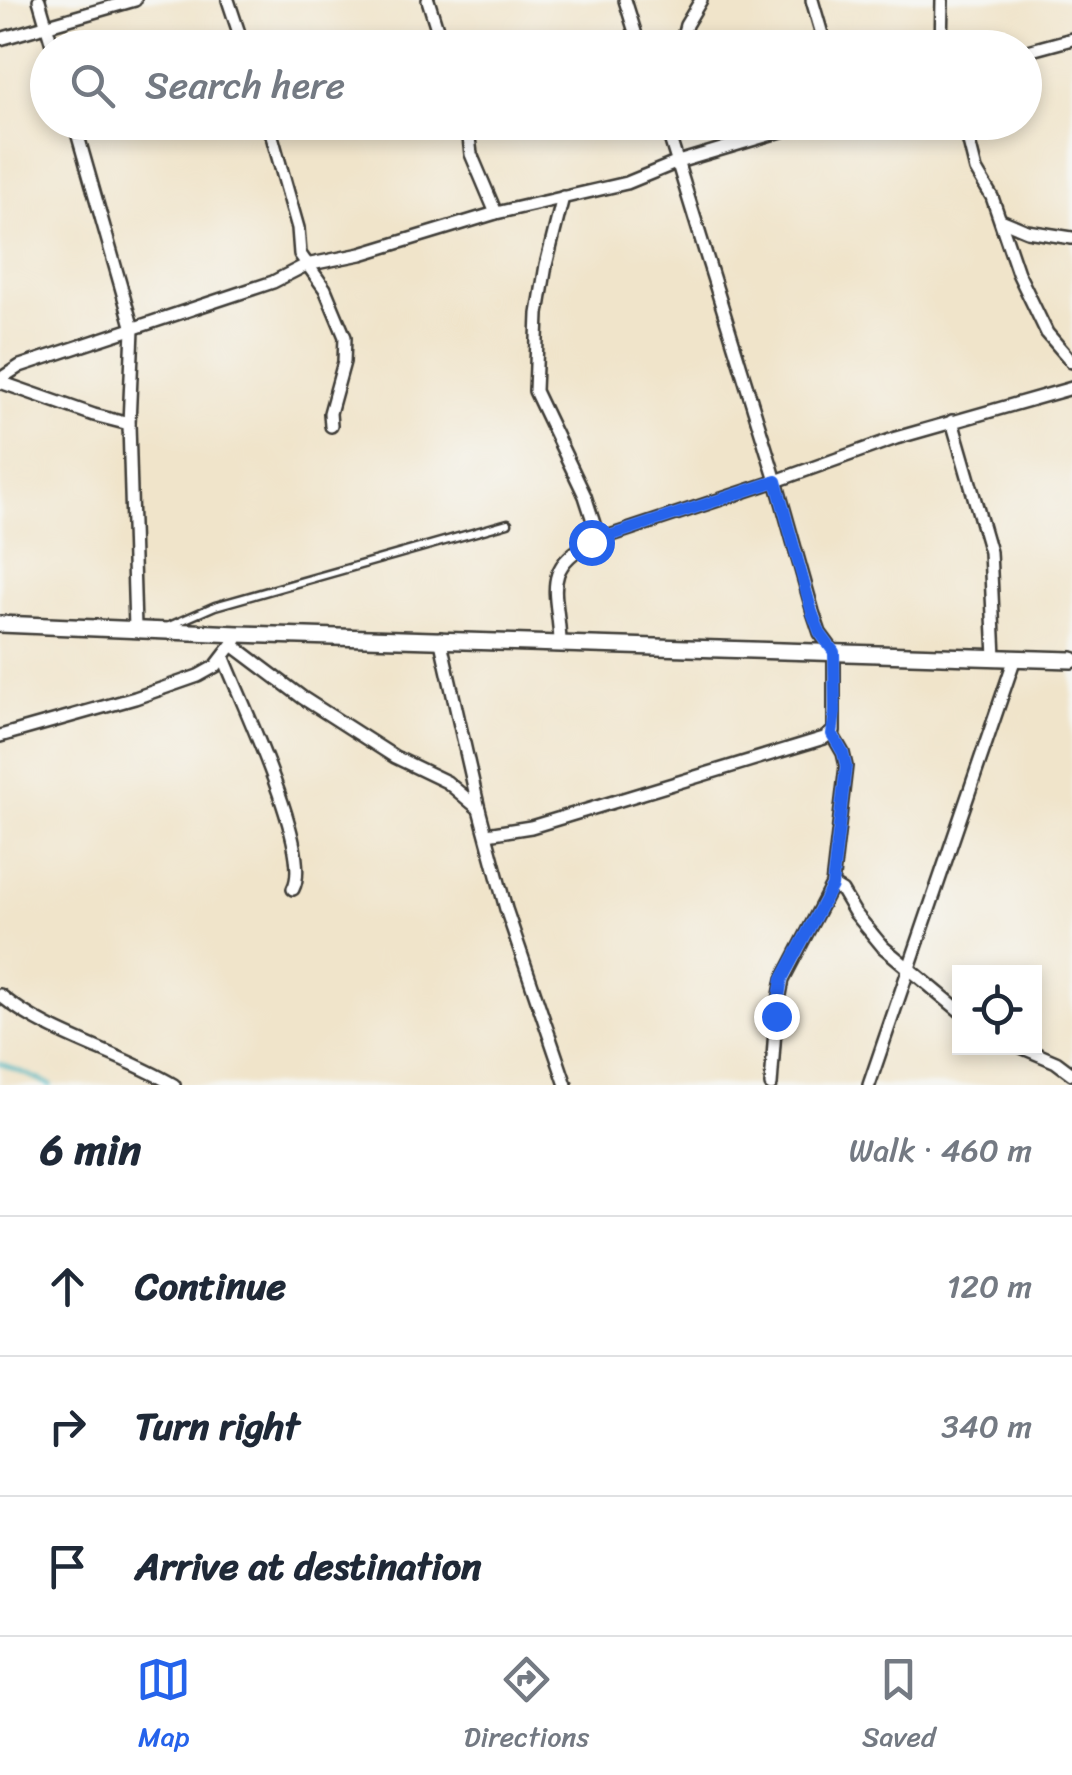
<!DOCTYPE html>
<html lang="en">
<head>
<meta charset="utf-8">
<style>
  body { margin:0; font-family:Sriracha,sans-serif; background:#f6f6f7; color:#1f2937 }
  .controls { position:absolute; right:30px; bottom:30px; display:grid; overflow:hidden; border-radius:0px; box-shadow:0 5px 15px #0003 }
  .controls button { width:90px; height:90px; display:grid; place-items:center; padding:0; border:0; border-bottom:2px solid #e0e1e3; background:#fff; color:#1f2937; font:50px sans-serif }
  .stop { position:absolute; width:30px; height:30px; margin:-22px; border:8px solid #2563eb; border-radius:50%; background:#fff }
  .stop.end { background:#2563eb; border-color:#fff; box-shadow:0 2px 10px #0008 }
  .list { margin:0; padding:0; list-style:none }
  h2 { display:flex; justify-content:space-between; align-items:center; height:130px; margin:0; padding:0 40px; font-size:42px }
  h2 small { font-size:32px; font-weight:400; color:#747a83 }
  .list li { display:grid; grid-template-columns:65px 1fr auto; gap:30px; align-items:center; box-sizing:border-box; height:140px; padding:0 40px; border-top:2px solid #e0e1e3 }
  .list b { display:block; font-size:38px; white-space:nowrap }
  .list em { font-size:32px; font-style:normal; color:#747a83 }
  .icon { flex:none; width:55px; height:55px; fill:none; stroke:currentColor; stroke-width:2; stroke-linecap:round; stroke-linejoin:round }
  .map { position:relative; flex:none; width:1072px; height:1085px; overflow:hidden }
  .search { position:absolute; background:#fff; box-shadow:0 5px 15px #0003; left:30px; right:30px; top:30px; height:110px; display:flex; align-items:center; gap:25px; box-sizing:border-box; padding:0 35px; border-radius:55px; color:#747a83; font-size:38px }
  .sheet { height:550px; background:#fff }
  nav { display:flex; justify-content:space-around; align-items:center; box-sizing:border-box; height:140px; border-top:2px solid #e0e1e3; background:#fff; font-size:28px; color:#747a83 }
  nav a { display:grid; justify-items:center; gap:5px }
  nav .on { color:#2563eb }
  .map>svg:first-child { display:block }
</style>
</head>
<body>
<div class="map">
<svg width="1072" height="1085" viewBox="0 0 1072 1085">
  <rect width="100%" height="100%" fill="#f6f6f2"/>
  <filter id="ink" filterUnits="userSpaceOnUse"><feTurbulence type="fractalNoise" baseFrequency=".01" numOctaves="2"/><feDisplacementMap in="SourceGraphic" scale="20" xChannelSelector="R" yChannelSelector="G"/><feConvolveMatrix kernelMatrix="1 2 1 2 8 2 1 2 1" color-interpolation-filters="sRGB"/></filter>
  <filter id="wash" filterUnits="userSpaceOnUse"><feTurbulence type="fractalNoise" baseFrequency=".0048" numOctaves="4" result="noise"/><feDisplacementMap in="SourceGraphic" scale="40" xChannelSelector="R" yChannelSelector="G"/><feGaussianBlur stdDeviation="2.25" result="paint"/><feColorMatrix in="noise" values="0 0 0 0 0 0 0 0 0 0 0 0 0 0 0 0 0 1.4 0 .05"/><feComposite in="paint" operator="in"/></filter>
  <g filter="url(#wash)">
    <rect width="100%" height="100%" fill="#f0e4ca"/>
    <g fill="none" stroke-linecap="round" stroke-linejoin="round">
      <path stroke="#49b7c3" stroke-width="4" d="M0,1063L51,1085"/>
    </g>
  </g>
  <g filter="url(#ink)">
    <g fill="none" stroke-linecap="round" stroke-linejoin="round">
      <g stroke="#3c3a36" stroke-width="11">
        <path id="service" d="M167,627L215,606L508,523"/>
      </g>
      <g stroke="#3c3a36" stroke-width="16">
        <g id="minor">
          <path d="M39,0L53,48"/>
          <path d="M228,0L244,48"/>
          <path d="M428,0L443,48"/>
          <path d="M625,0L640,48"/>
          <path d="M812,0L826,48"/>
          <path d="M0,39L135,0"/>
          <path d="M680,48L686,25L701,0"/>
          <path d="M941,48L942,0"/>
          <path d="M1024,52L1072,39"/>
          <path d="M74,122L133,329L129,424L135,628"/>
          <path d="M268,122L298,228L300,254L325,289L345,337L344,362L330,413L331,426"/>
          <path d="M467,122L471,154L496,213"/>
          <path d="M964,122L976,170L992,197L1018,273L1047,333L1072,362"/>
          <path d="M563,197L546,265L538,314L535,391L585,496L599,539"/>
          <path d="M1001,220L1027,231L1072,238"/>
          <path d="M0,379L20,366L273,282L306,265L361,254L496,213L627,183L678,162L812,122"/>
          <path d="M0,382L94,415L129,424"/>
          <path d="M952,421L990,552L995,657"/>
          <path d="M440,638L479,809L506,909L566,1085"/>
          <path d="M560,642C559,596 539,569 591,542L776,481L896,438L1072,388"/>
          <path d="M234,646L303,698L395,757L447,782L479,809"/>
          <path d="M224,658C241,702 314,852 293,889"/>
          <path d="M0,736L135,698L198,676L216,666L236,640"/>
          <path d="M487,834L531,827L824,738L834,731V652L820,633L813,612L776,481L665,122"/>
          <path d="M832,885L842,891L855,913L883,947L960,1011"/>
          <path d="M0,995C51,1037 117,1051 174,1085"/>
          <path d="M1023,1048L1056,1062L1072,1074"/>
          <path d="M771,1085L776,1016L783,979L832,885L846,766L843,753L832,734"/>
          <path d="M869,1085L1015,658"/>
        </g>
      </g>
      <g stroke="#3c3a36" stroke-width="20">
        <path id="tertiary" d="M0,624L239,634L1072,660"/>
      </g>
      <use href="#service" stroke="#fff" stroke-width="6"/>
      <use href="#minor" stroke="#fff" stroke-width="11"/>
      <use href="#tertiary" stroke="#fff" stroke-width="15"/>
    </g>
  </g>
  <g fill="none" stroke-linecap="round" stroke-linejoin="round" filter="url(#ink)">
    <path stroke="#2563eb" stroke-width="12" d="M591,542L776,481L812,612L820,633L834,652L835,712L832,734L843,753L846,766L832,886L782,979L776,1016"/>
  </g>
</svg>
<div class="controls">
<button><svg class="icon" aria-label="locate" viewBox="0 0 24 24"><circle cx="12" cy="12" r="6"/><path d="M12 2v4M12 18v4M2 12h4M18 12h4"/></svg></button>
</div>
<div class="stop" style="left:591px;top:542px"></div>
<div class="stop end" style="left:776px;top:1016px"></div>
<div class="search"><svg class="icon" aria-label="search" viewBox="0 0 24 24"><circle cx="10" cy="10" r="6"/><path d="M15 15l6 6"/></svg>Search here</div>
</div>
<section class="sheet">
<h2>6 min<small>Walk · 460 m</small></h2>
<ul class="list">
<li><svg class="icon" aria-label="ahead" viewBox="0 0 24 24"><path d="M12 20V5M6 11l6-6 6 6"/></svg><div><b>Continue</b></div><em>120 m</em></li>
<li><svg class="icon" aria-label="right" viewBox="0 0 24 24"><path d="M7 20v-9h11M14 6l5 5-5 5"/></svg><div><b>Turn right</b></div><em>340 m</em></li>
<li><svg class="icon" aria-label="arrive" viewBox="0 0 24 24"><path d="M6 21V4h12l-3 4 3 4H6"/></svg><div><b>Arrive at destination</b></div></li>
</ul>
</section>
<nav>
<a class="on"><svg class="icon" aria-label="map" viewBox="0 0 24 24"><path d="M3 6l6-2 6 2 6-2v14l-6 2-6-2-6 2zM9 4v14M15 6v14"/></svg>Map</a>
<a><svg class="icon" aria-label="directions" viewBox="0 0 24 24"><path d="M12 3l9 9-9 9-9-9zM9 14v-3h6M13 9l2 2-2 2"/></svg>Directions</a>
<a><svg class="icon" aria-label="saved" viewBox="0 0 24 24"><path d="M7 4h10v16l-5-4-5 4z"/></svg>Saved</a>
</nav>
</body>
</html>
